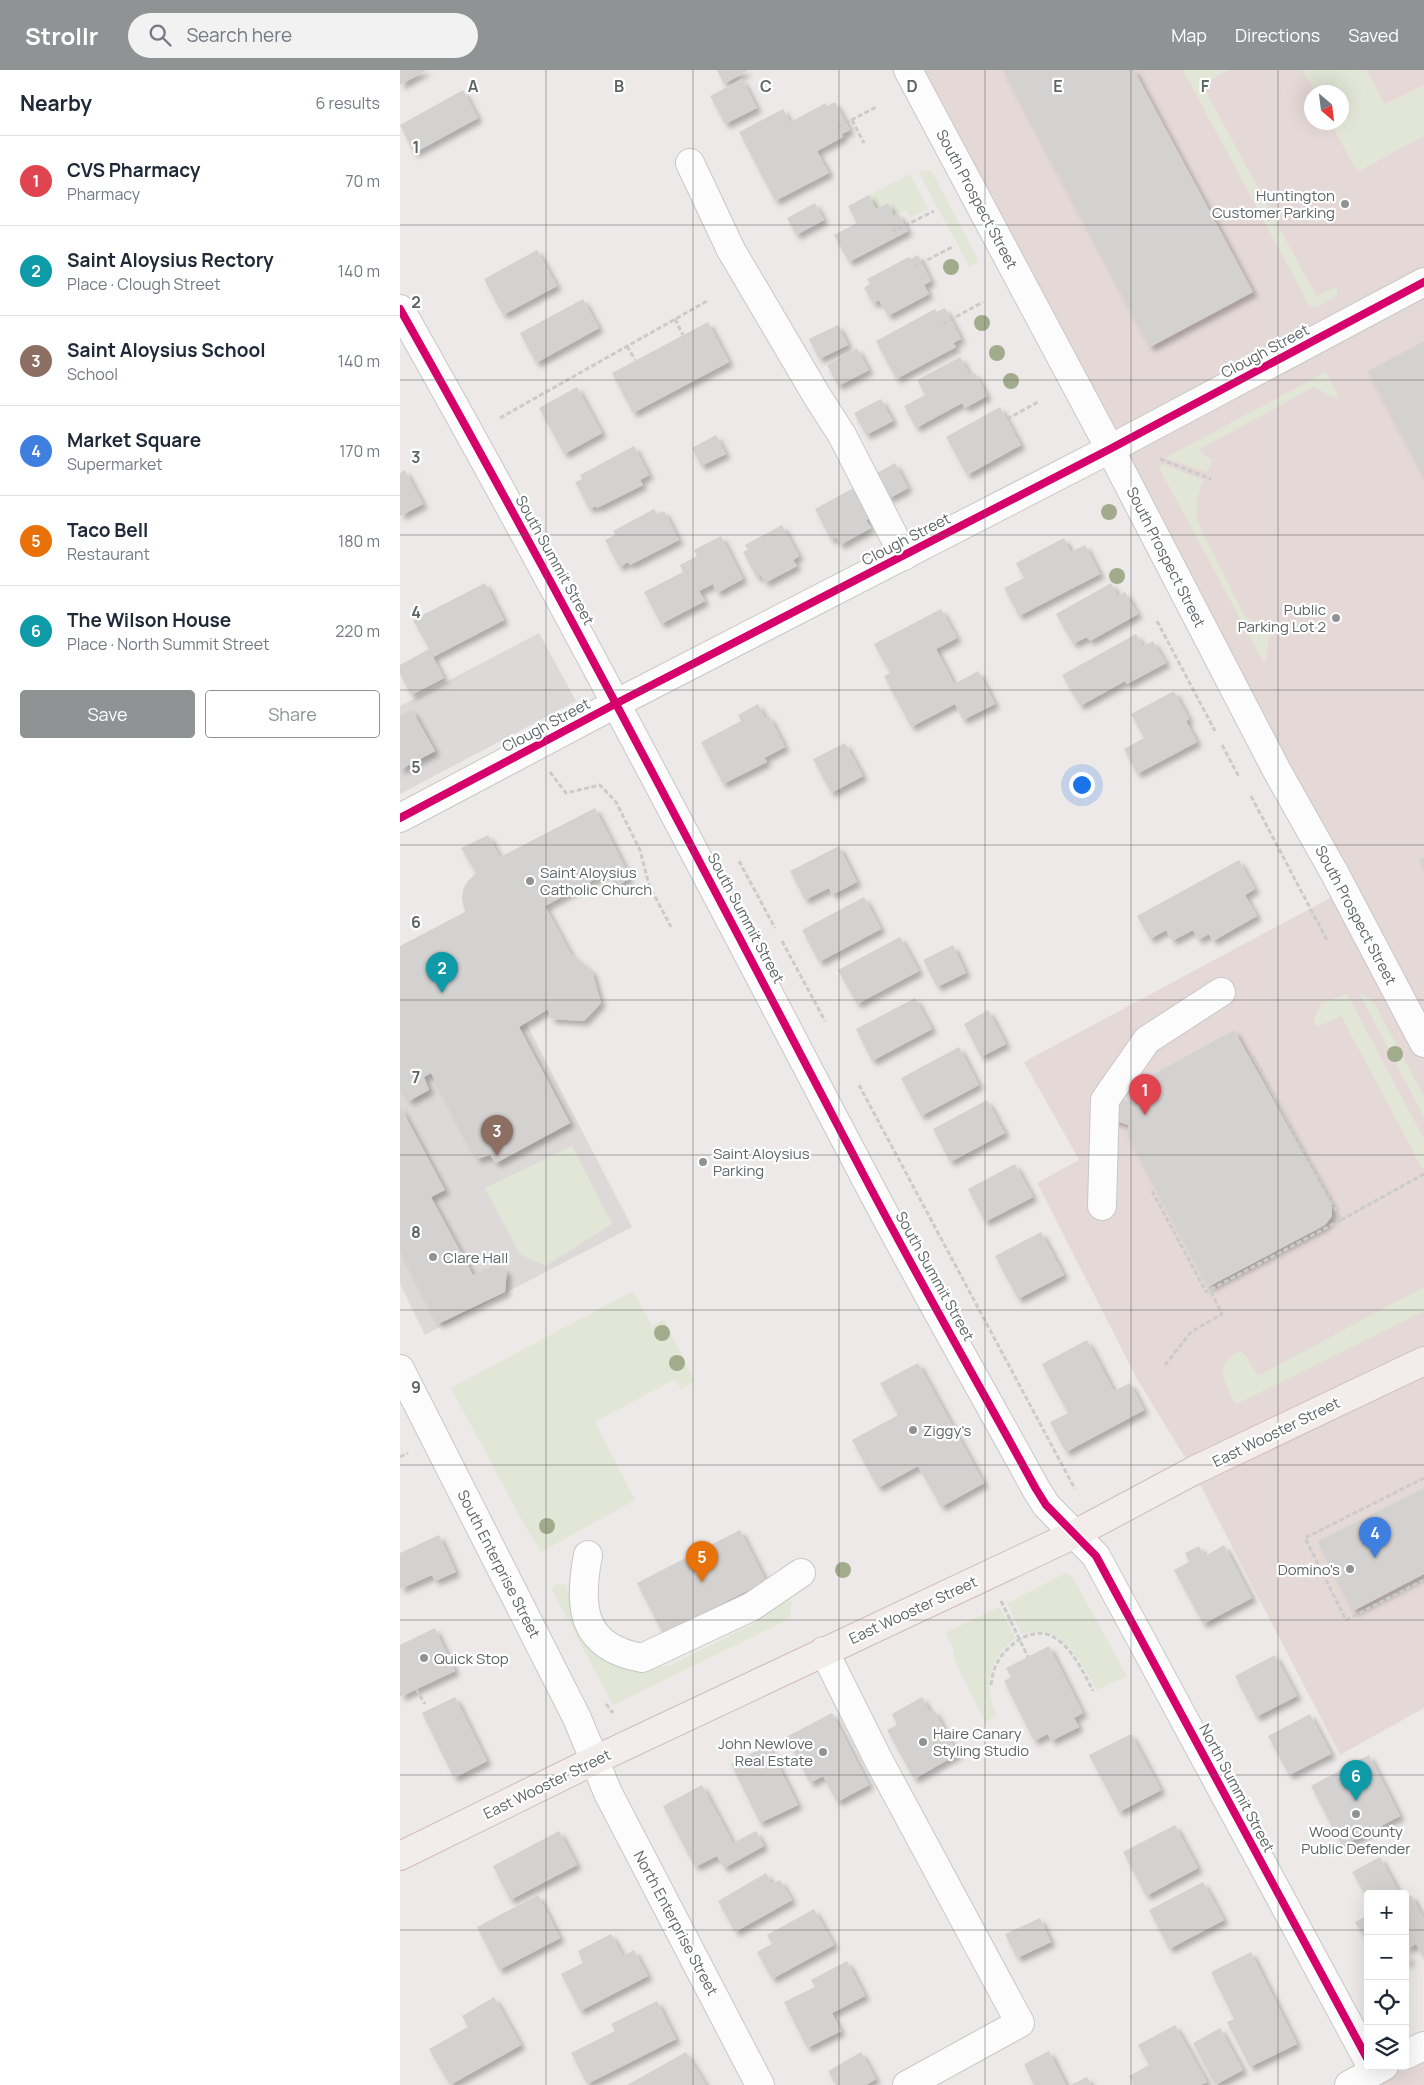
<!DOCTYPE html>
<html lang="en">
<head>
<meta charset="utf-8">
<style>
  body { margin:0; font-family:Manrope,sans-serif; background:#f2f2f3; color:#1f2937 }
  .controls { position:absolute; right:15px; bottom:15px; display:grid; overflow:hidden; border-radius:5px; box-shadow:0 5px 20px #0002 }
  .controls button { width:45px; height:45px; display:grid; place-items:center; padding:0; border:0; border-bottom:1px solid #e0e1e3; background:#fff; color:#1f2937; font:25px sans-serif }
  .compass { position:absolute; left:904px; top:15px; width:45px; height:45px; border-radius:50%; background:#fff; box-shadow:0 5px 20px #0002; rotate:152deg }
  .you { position:absolute; left:681px; top:714px; width:18px; height:18px; margin:-12px; border:4px solid #fff; border-radius:50%; background:#1a73e8; box-shadow:0 0 0 8px #1a73e833 }
  .badge { display:grid; place-items:center; width:32px; height:32px; border-radius:50%; background:#909393; color:#fff; font-size:16px; font-weight:700 }
  .pin { position:absolute; translate:-50% -41px; filter:drop-shadow(0 1px 2px #0008) }
  .pin::after { content:''; position:absolute; top:26px; width:18px; height:15px; background:inherit; clip-path:polygon(0 0,100% 0,50% 100%) }
  .list { margin:0; padding:0; list-style:none }
  h2 { display:flex; justify-content:space-between; align-items:center; height:65px; margin:0; padding:0 20px; font-size:21px }
  h2 small { font-size:16px; font-weight:400; color:#747a83 }
  .list li { display:grid; grid-template-columns:32px 1fr auto; gap:15px; align-items:center; box-sizing:border-box; height:90px; padding:0 20px; border-top:1px solid #e0e1e3 }
  .list b { display:block; font-size:19px; white-space:nowrap }
  .list p { margin:0; font-size:16px; white-space:nowrap; color:#747a83 }
  .list em { font-size:16px; font-style:normal; color:#747a83 }
  .actions { display:flex; gap:10px; padding:15px 20px }
  .actions a { flex:1; padding:11px 0; border:1px solid #909393; border-radius:5px; text-align:center; font-size:18px; color:#909393 }
  .actions .main { background:#909393; color:#fff }
  .icon { flex:none; width:28px; height:28px; fill:none; stroke:currentColor; stroke-width:2; stroke-linecap:round; stroke-linejoin:round }
  .map { position:relative; flex:none; width:1024px; height:2015px; overflow:hidden }
  header { display:flex; align-items:center; gap:30px; box-sizing:border-box; height:70px; padding:0 25px; background:#909393; color:#fff }
  header strong { font-size:24px }
  nav { display:flex; gap:28px; margin-inline-start:auto; font-size:18px }
  .search { width:350px; height:45px; background:#f2f2f3; display:flex; align-items:center; gap:12px; box-sizing:border-box; padding:0 18px; border-radius:28px; color:#747a83; font-size:19px }
  main { display:flex }
  aside { flex:1; background:#fff }
  .map>svg:first-child { display:block }
</style>
</head>
<body>
<header>
<strong>Strollr</strong>
<div class="search"><svg class="icon" aria-label="search" viewBox="0 0 24 24"><circle cx="10" cy="10" r="6"/><path d="M15 15l6 6"/></svg>Search here</div>
<nav><a>Map</a><a>Directions</a><a>Saved</a></nav>
</header>
<main>
<aside>
<h2>Nearby<small>6 results</small></h2>
<ul class="list">
<li><span class="badge" style="background:#e0444e">1</span><div><b>CVS Pharmacy</b><p>Pharmacy</p></div><em>70 m</em></li>
<li><span class="badge" style="background:#0f9aa8">2</span><div><b>Saint Aloysius Rectory</b><p>Place · Clough Street</p></div><em>140 m</em></li>
<li><span class="badge" style="background:#8d6e63">3</span><div><b>Saint Aloysius School</b><p>School</p></div><em>140 m</em></li>
<li><span class="badge" style="background:#3f7fe0">4</span><div><b>Market Square</b><p>Supermarket</p></div><em>170 m</em></li>
<li><span class="badge" style="background:#e8710a">5</span><div><b>Taco Bell</b><p>Restaurant</p></div><em>180 m</em></li>
<li><span class="badge" style="background:#0f9aa8">6</span><div><b>The Wilson House</b><p>Place · North Summit Street</p></div><em>220 m</em></li>
</ul>
<div class="actions"><a class="main">Save</a><a>Share</a></div>
</aside>
<div class="map">
<svg width="1024" height="2015" viewBox="0 0 1024 2015">
  <defs>
    <filter id="shadow"><feDropShadow dx="4.5" dy="4.5" stdDeviation="2.5" flood-color="#0004"/></filter>
  </defs>
  <rect width="100%" height="100%" fill="#ede9e9"/>
  <g fill="#e5d9d8" fill-rule="evenodd">
    <path d="M508,0H1024V1638L940,1685L793,1401L737,1309L637,1113L679,1090L624,992L943,821ZM912,22H942V52H912Z"/>
    <path d="M1024,1976V2015H981L974,2002Z"/>
  </g>
  <g fill="#ded9d9">
    <path d="M139,563L176,631L0,724V636Z"/>
    <path d="M96,895L232,1157L25,1265L0,1214V943Z"/>
  </g>
  <g fill="#e2e6d6">
    <path d="M783,0H829L802,14L916,226L936,217L938,225L916,238L909,235Z"/>
    <path d="M902,0H966L985,34L1024,15V66L957,102L931,53L942,52V22H915Z"/>
    <path d="M531,100L578,190L570,198L518,101Z"/>
    <path d="M510,104L528,139L511,148L506,140L494,146L488,133L476,139L469,125Z"/>
    <path d="M926,302L938,326L933,327L914,317L798,380L812,390L807,402L765,388Z"/>
    <path d="M762,394L803,410L797,430V451L844,545C852,552 861,554 869,561C869,572 866,580 867,590L863,591L764,407L760,399Z"/>
    <path d="M959,923L969,928L976,936L1024,1027V1047Z"/>
    <path d="M947,924L1024,1069V1097L1022,1098L941,946L917,957L914,953L915,946L922,933Z"/>
    <path d="M172,1076L212,1154L145,1196L120,1184L85,1118Z"/>
    <path d="M1024,1217V1241L836,1334C824,1313 813,1295 840,1281L846,1286L858,1306Z"/>
    <path d="M233,1221L252,1256L264,1249L295,1311L281,1319L275,1309L195,1352L235,1430L141,1482L130,1465L51,1318Z"/>
    <path d="M666,1503L672,1506L727,1606L697,1620C681,1593 660,1548 622,1565L607,1533Z"/>
    <path d="M166,1514L177,1552L251,1595L269,1596L353,1554L376,1531L384,1527L392,1532L389,1549L213,1635L152,1520L156,1515Z"/>
    <path d="M599,1537L616,1568C589,1587 582,1616 597,1645L585,1652L554,1589V1581L545,1563Z"/>
  </g>
  <g fill="#d4d1d1" filter="url(#shadow)">
    <path d="M0,0H27L0,15Z"/>
    <path d="M317,0H348L324,14Z"/>
    <path d="M603,0H734L853,222L750,277Z"/>
    <path d="M342,9L357,38L325,54L310,26Z"/>
    <path d="M63,20L78,48L14,83L0,55Z"/>
    <path d="M435,32L450,60L442,64L443,67L417,81L429,103L375,131L339,62L383,39L390,52L426,33L427,36Z"/>
    <path d="M469,125L476,139L488,133L494,146L498,143L508,161L449,192L434,165L457,153L448,136Z"/>
    <path d="M415,133L424,150L396,165L387,148Z"/>
    <path d="M137,180L157,216L103,245L84,209Z"/>
    <path d="M518,185L531,211L524,215L529,224L488,246L479,230L473,234L464,218L470,214L467,209L509,187L510,189Z"/>
    <path d="M183,229L199,258L136,293L120,263Z"/>
    <path d="M545,238L561,269L553,273L556,277L496,309L476,271L535,239L537,242Z"/>
    <path d="M308,252L329,292L233,343L212,303Z"/>
    <path d="M438,255L448,275L419,289L409,269Z"/>
    <path d="M1024,271V407L968,301Z"/>
    <path d="M457,278L469,300L438,316L427,295Z"/>
    <path d="M560,287L570,305L575,303L587,326L565,338L562,333L516,358L504,336L525,325L517,310Z"/>
    <path d="M177,317L202,363L164,384L139,338Z"/>
    <path d="M481,329L493,351L466,365L454,343Z"/>
    <path d="M600,337L621,375L567,405L546,367Z"/>
    <path d="M316,365L326,384L301,396L292,378Z"/>
    <path d="M234,376L249,405L240,410L243,415L197,438L196,436L189,439L175,412L182,409L180,405Z"/>
    <path d="M495,393L508,418L488,429L475,404Z"/>
    <path d="M5,400L23,434L0,446V403Z"/>
    <path d="M455,417L472,447L466,450L471,458L440,475L436,467L431,470L415,439Z"/>
    <path d="M254,439L257,444L264,441L279,470L230,495L228,492L219,497L205,470L215,465L213,461Z"/>
    <path d="M382,455L399,486L393,490L397,496L365,513L361,505L357,508L343,482L348,480L345,475Z"/>
    <path d="M321,466L343,509L317,523L313,514L299,521L305,531L261,554L244,522L283,502L280,495L297,486L294,480Z"/>
    <path d="M664,468L671,482L685,475L700,504L619,546L604,518L624,508L616,493Z"/>
    <path d="M85,513L104,550L33,587L44,608L11,625L0,604V595L29,579L13,550Z"/>
    <path d="M711,513L718,526L725,522L738,544L690,571L687,567L673,574L656,544Z"/>
    <path d="M541,539L557,568L536,579L554,614L578,601L595,634L563,650L555,634L511,657L484,606L490,603L474,574Z"/>
    <path d="M736,564L743,576L753,571L766,593L727,614L725,611L680,636L662,605Z"/>
    <path d="M774,621L789,649L786,651L797,672L737,704L724,679L744,668L731,644Z"/>
    <path d="M358,634L365,648L369,646L385,677L364,688L367,692L323,714L301,672L341,651L338,645Z"/>
    <path d="M12,640L35,681L0,700V646Z"/>
    <path d="M445,673L463,706L431,723L413,689Z"/>
    <path d="M195,738L229,805L228,809L219,815L214,813L208,802L145,836L171,884L192,901L201,933L184,951L151,949L148,939L119,957L170,1053L96,1093L90,1085L77,1089L31,1003L24,1007L29,1020L9,1031L2,1018L0,1019V876L65,842L62,829L63,820L67,812L76,803L61,778L88,765L100,787Z"/>
    <path d="M439,776L457,812L432,825L429,818L405,830L390,801Z"/>
    <path d="M1024,787V798L1019,790Z"/>
    <path d="M839,790L855,819L845,825L857,846L813,871L809,864L798,870L793,860L772,871L766,860L750,869L737,846Z"/>
    <path d="M464,827L481,859L419,892L402,860Z"/>
    <path d="M500,867L519,901L457,934L438,900Z"/>
    <path d="M553,875L566,903L537,917L523,890Z"/>
    <path d="M515,928L532,959L472,991L456,959Z"/>
    <path d="M588,940L606,974L581,987L564,954Z"/>
    <path d="M834,960L932,1135V1146L925,1155L808,1217L727,1064L729,1055L709,1049L715,1028L736,1033L743,1010Z"/>
    <path d="M559,977L579,1015L521,1046L501,1008Z"/>
    <path d="M587,1030L605,1063L550,1092L533,1059Z"/>
    <path d="M0,1036L45,1120L31,1127L73,1205L94,1195L107,1201L105,1222L38,1254L0,1179Z"/>
    <path d="M615,1094L633,1127L585,1152L568,1119Z"/>
    <path d="M641,1162L664,1205L618,1229L595,1186Z"/>
    <path d="M687,1270L714,1321L730,1313L744,1340L666,1382L650,1352L668,1343L642,1294Z"/>
    <path d="M518,1293L584,1413L541,1437L518,1396L478,1418L452,1370L498,1345L480,1313Z"/>
    <path d="M1024,1418V1504L953,1541L918,1471Z"/>
    <path d="M340,1460L366,1511L263,1564L237,1513Z"/>
    <path d="M39,1465L56,1502L35,1511L32,1505L0,1519V1483Z"/>
    <path d="M824,1475L852,1528L803,1554L774,1500L789,1492L785,1483L799,1476L805,1486Z"/>
    <path d="M35,1558L55,1601L0,1627V1575Z"/>
    <path d="M649,1576L683,1643L674,1648L679,1657L651,1671L648,1664L634,1671L604,1611L611,1607L606,1598Z"/>
    <path d="M875,1585L897,1626L856,1647L835,1606Z"/>
    <path d="M55,1627L87,1691L54,1708L22,1643Z"/>
    <path d="M522,1627L530,1642L534,1640L558,1684L514,1709L487,1660L497,1655L492,1644Z"/>
    <path d="M432,1643L469,1715L437,1732L423,1706L410,1713L386,1667Z"/>
    <path d="M910,1644L931,1684L889,1705L868,1666Z"/>
    <path d="M731,1664L761,1720L719,1742L689,1685Z"/>
    <path d="M368,1675L398,1735L360,1753L331,1694Z"/>
    <path d="M969,1685L1000,1746L942,1776L911,1716Z"/>
    <path d="M302,1715L333,1773L356,1761L364,1776L324,1798L317,1786L295,1797L263,1736Z"/>
    <path d="M775,1755L798,1798L746,1826L723,1782Z"/>
    <path d="M159,1761L177,1795L110,1830L93,1796Z"/>
    <path d="M980,1787L1000,1824H968V1830L952,1802Z"/>
    <path d="M366,1803L372,1814L380,1810L392,1830L335,1862L318,1831Z"/>
    <path d="M803,1812L824,1850L769,1879L749,1840Z"/>
    <path d="M138,1825L160,1868L99,1900L77,1857Z"/>
    <path d="M1011,1825L1024,1849V1883H1021L1016,1874L1005,1880V1828Z"/>
    <path d="M414,1839L434,1875L372,1909L357,1882L372,1874L367,1865Z"/>
    <path d="M968,1845V1874L955,1852Z"/>
    <path d="M640,1848L651,1872L617,1888L605,1864Z"/>
    <path d="M211,1864L223,1886L234,1880L248,1906L180,1941L161,1904L183,1893L178,1881Z"/>
    <path d="M1005,1881L1010,1891L1005,1894Z"/>
    <path d="M851,1882L897,1974L850,1997L827,1952L834,1949L811,1902Z"/>
    <path d="M447,1891L465,1926L432,1943L441,1961L407,1978L384,1932L415,1917L411,1910Z"/>
    <path d="M94,1927L121,1975L50,2015L29,1979L68,1957L62,1946Z"/>
    <path d="M257,1931L276,1969L187,2014L171,1983L215,1961L211,1954Z"/>
    <path d="M775,1955L807,2012L801,2015H734L729,2006L749,1995L738,1975Z"/>
    <path d="M820,1958L843,2000L815,2015L793,1973Z"/>
    <path d="M649,1981L666,2015H634L624,1994Z"/>
    <path d="M286,1982L306,2015H227Z"/>
    <path d="M461,1982L476,2009L466,2015H436L428,2001Z"/>
    <path d="M687,2007L691,2015H671Z"/>
  </g>
  <g fill="none" stroke-linecap="round" stroke-linejoin="round">
    <g stroke="#c8c7c7" stroke-width="30">
      <g id="minor">
        <path d="M508,0L710,379L876,699L935,804L1024,973"/>
        <path d="M290,93L331,180L417,326L442,365L504,486"/>
        <path d="M0,239C159,520 308,808 458,1094C515,1204 577,1311 636,1419L646,1435L696,1486L968,1990"/>
        <path d="M0,748L217,633L710,379L1024,212"/>
        <path d="M702,1136L705,1030L747,970L821,922"/>
        <path d="M0,1299L177,1648L208,1723L360,2015"/>
        <path d="M188,1485C178,1537 181,1577 242,1588L351,1537L401,1503"/>
        <path d="M424,1581L478,1689L620,1953L507,2015"/>
        <path d="M1005,1985L1024,1976"/>
        <path d="M949,2015L984,1996"/>
      </g>
    </g>
    <g stroke="#d2bcba" stroke-width="30">
      <path id="major" d="M0,1786L195,1690L675,1464L793,1401L1024,1291"/>
    </g>
    <g stroke="#caccca" stroke-width="3" stroke-dasharray="5 2.5" stroke-linecap="butt">
      <path d="M452,50L464,73"/>
      <path d="M438,57L478,36"/>
      <path d="M493,158L494,161L534,141"/>
      <path d="M514,197L554,176"/>
      <path d="M275,249L283,265"/>
      <path d="M543,254L583,232"/>
      <path d="M227,276L235,290"/>
      <path d="M100,348L309,230"/>
      <path d="M607,349L638,332"/>
      <path d="M760,389L811,409"/>
      <path d="M757,551L815,661"/>
      <path d="M822,675L839,707"/>
      <path d="M150,702L166,723L200,715L216,732L240,780L249,815L271,857"/>
      <path d="M851,726L927,870"/>
      <path d="M339,791L375,858"/>
      <path d="M382,871L425,951"/>
      <path d="M459,1015L675,1419"/>
      <path d="M752,1121L806,1222L941,1150L853,986"/>
      <path d="M941,1150L1024,1104"/>
      <path d="M765,1295L791,1262L822,1244L810,1220"/>
      <path d="M0,1387L8,1383"/>
      <path d="M1024,1408L905,1468L946,1550L1024,1510"/>
      <path d="M601,1531L628,1587"/>
      <path d="M591,1615C592,1608 593,1600 597,1593C607,1574 634,1554 655,1568C672,1578 684,1603 693,1621"/>
      <path d="M16,1619L25,1634"/>
      <path d="M206,1634L213,1643"/>
    </g>
    <use href="#minor" stroke="#fcfcfc" stroke-width="28"/>
    <use href="#major" stroke="#f2ecea" stroke-width="28"/>
    <g stroke="#fff" stroke-width="11">
      <g id="cycleway">
        <path d="M0,239C159,520 308,808 458,1094C515,1204 577,1311 636,1419L646,1435L696,1486L968,1990"/>
        <path d="M0,748L217,633L710,379L1024,212"/>
      </g>
    </g>
    <use href="#cycleway" stroke="#d6006c" stroke-width="8"/>
  </g>
  <g fill="#a2ac8c">
    <circle cx="551" cy="197" r="8"/>
    <circle cx="582" cy="253" r="8"/>
    <circle cx="597" cy="283" r="8"/>
    <circle cx="611" cy="311" r="8"/>
    <circle cx="709" cy="442" r="8"/>
    <circle cx="717" cy="506" r="8"/>
    <circle cx="995" cy="984" r="8"/>
    <circle cx="262" cy="1263" r="8"/>
    <circle cx="277" cy="1293" r="8"/>
    <circle cx="147" cy="1456" r="8"/>
    <circle cx="443" cy="1500" r="8"/>
  </g>
  <path fill="none" stroke="#5e6565" stroke-width="1" stroke-opacity="0.55" d="M146,0V2015M293,0V2015M439,0V2015M585,0V2015M731,0V2015M878,0V2015M0,155H1024M0,310H1024M0,465H1024M0,620H1024M0,775H1024M0,930H1024M0,1085H1024M0,1240H1024M0,1395H1024M0,1550H1024M0,1705H1024M0,1860H968M1005,1860H1024"/>
  <g fill="#909393" stroke="#fff" stroke-width="2">
    <circle cx="945" cy="134" r="5"/>
    <circle cx="936" cy="548" r="5"/>
    <circle cx="130" cy="811" r="5"/>
    <circle cx="303" cy="1092" r="5"/>
    <circle cx="33" cy="1187" r="5"/>
    <circle cx="513" cy="1360" r="5"/>
    <circle cx="950" cy="1499" r="5"/>
    <circle cx="24" cy="1588" r="5"/>
    <circle cx="523" cy="1672" r="5"/>
    <circle cx="423" cy="1682" r="5"/>
    <circle cx="956" cy="1744" r="5"/>
  </g>
  <g text-anchor="middle" dominant-baseline="central" stroke-width="4.5" stroke-linejoin="round" paint-order="stroke">
    <g font-size="15" fill="#5e6565" stroke="#fff" text-anchor="start">
      <text x="935" y="125" text-anchor="end">Huntington<tspan x="935" dy="17">Customer Parking</tspan></text>
      <text x="926" y="539" text-anchor="end">Public<tspan x="926" dy="17">Parking Lot 2</tspan></text>
      <text x="140" y="802">Saint Aloysius<tspan x="140" dy="17">Catholic Church</tspan></text>
      <text x="313" y="1083">Saint Aloysius<tspan x="313" dy="17">Parking</tspan></text>
      <text x="43" y="1187">Clare Hall</text>
      <text x="523" y="1360">Ziggy's</text>
      <text x="940" y="1499" text-anchor="end">Domino's</text>
      <text x="34" y="1588">Quick Stop</text>
      <text x="533" y="1663">Haire Canary<tspan x="533" dy="17">Styling Studio</tspan></text>
      <text x="413" y="1673" text-anchor="end">John Newlove<tspan x="413" dy="17">Real Estate</tspan></text>
      <text x="956" y="1761" text-anchor="middle">Wood County<tspan x="956" dy="17">Public Defender</tspan></text>
    </g>
    <g font-size="15" fill="#5e6565" stroke="#fff">
      <text transform="translate(577 129) rotate(62)">South Prospect Street</text>
      <text transform="translate(865 281) rotate(-28)">Clough Street</text>
      <text transform="translate(506 469) rotate(-27)">Clough Street</text>
      <text transform="translate(766 487) rotate(63)">South Prospect Street</text>
      <text transform="translate(155 490) rotate(61)">South Summit Street</text>
      <text transform="translate(146 655) rotate(-28)">Clough Street</text>
      <text transform="translate(956 845) rotate(62)">South Prospect Street</text>
      <text transform="translate(346 848) rotate(62)">South Summit Street</text>
      <text transform="translate(535 1206) rotate(61)">South Summit Street</text>
      <text transform="translate(876 1362) rotate(-26)">East Wooster Street</text>
      <text transform="translate(99 1494) rotate(63)">South Enterprise Street</text>
      <text transform="translate(513 1540) rotate(-25)">East Wooster Street</text>
      <text transform="translate(147 1714) rotate(-26)">East Wooster Street</text>
      <text transform="translate(837 1718) rotate(62)">North Summit Street</text>
      <text transform="translate(276 1853) rotate(62)">North Enterprise Street</text>
    </g>
  </g>
  <g font-size="16" text-anchor="middle" font-weight="bold" fill="#5e6565" stroke="#fff" stroke-width="4.5" stroke-linejoin="round" paint-order="stroke">
    <text x="73" y="22">A</text>
    <text x="219" y="22">B</text>
    <text x="366" y="22">C</text>
    <text x="512" y="22">D</text>
    <text x="658" y="22">E</text>
    <text x="805" y="22">F</text>
    <text x="16" y="83">1</text>
    <text x="16" y="238">2</text>
    <text x="16" y="393">3</text>
    <text x="16" y="548">4</text>
    <text x="16" y="703">5</text>
    <text x="16" y="858">6</text>
    <text x="16" y="1013">7</text>
    <text x="16" y="1168">8</text>
    <text x="16" y="1323">9</text>
  </g>
</svg>
<div class="controls">
<button>+</button>
<button>−</button>
<button><svg class="icon" aria-label="locate" viewBox="0 0 24 24"><circle cx="12" cy="12" r="6"/><path d="M12 2v4M12 18v4M2 12h4M18 12h4"/></svg></button>
<button><svg class="icon" aria-label="layers" viewBox="0 0 24 24"><path d="M12 4l9 5-9 5-9-5zM3 14l9 5 9-5"/></svg></button>
</div>
<svg class="compass" viewBox="-18 -18 36 36"><path d="M0-13l5 13h-10z" fill="#e53935"/><path d="M0 13l5-13h-10z" fill="#747a83"/></svg>
<div class="you"></div>
<div class="pin badge" style="left:745px;top:1045px;background:#e0444e">1</div>
<div class="pin badge" style="left:42px;top:923px;background:#0f9aa8">2</div>
<div class="pin badge" style="left:97px;top:1086px;background:#8d6e63">3</div>
<div class="pin badge" style="left:975px;top:1488px;background:#3f7fe0">4</div>
<div class="pin badge" style="left:302px;top:1512px;background:#e8710a">5</div>
<div class="pin badge" style="left:956px;top:1731px;background:#0f9aa8">6</div>
</div>
</main>
</body>
</html>
